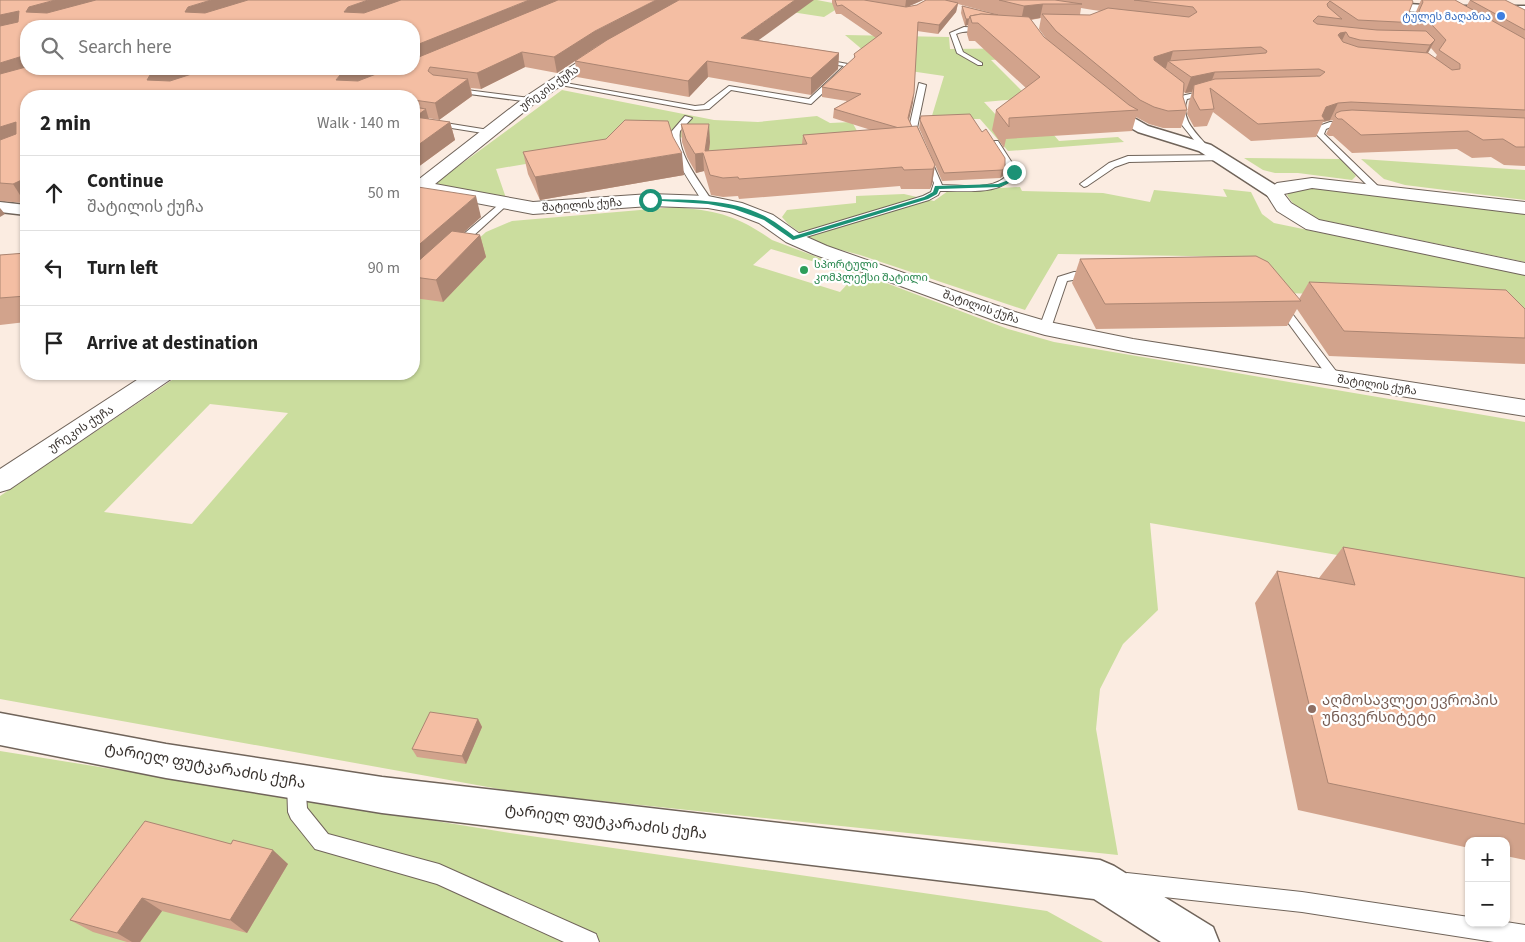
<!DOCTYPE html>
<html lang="en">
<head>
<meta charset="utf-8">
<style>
  body { margin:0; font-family:"Source Sans 3","Noto Sans Georgian",sans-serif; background:#f2f2f2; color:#222 }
  .controls { position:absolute; right:15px; bottom:15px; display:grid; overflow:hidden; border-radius:10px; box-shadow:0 1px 4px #0004 }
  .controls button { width:45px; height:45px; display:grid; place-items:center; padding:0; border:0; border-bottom:1px solid #e0e0e0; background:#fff; color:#222; font:25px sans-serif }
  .stop { position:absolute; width:15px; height:15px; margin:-11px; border:4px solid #1c9276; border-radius:50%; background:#fff }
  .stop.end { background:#1c9276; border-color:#fff; box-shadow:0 1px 5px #0008 }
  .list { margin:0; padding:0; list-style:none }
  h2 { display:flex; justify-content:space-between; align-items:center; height:65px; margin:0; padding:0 20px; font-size:21px }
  h2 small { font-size:16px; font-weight:400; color:#767676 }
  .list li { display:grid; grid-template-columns:32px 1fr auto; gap:15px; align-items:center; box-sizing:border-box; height:75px; padding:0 20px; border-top:1px solid #e0e0e0 }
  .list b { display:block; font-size:19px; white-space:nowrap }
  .list p { margin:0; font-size:16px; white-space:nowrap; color:#767676 }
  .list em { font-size:16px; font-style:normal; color:#767676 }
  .icon { flex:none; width:28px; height:28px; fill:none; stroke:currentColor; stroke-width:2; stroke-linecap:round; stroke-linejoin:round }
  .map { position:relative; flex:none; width:1525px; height:942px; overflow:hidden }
  .search { position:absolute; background:#fff; box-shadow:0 1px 4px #0004; left:20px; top:20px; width:400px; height:55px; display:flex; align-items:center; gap:12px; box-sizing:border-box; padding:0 18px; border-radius:20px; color:#767676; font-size:19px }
  .panel { position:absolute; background:#fff; box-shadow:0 1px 4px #0004; left:20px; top:90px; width:400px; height:290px; border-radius:20px }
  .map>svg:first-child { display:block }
</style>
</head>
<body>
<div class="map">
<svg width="1525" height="942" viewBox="0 0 1525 942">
  <rect width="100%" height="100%" fill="#fbece1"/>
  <g fill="#cbdd9e" fill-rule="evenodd">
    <path d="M714,0H817L843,5L824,17Z"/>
    <path d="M845,35L949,37L950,49L1038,48L1046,56L991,60L1029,98L984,102L1009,129L1047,127L1059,141L1118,137L1124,142L1008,151L980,119H931L944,76L883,67Z"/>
    <path d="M562,90L714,120L758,122L817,116L830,123L852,122L865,145L695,156L684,137L496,169L506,198L430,187Z"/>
    <path d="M1244,158L1341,159L1356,176L1352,180L1298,173H1275L1263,170Z"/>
    <path d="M1361,159L1525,170V200L1405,185L1384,179Z"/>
    <path d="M1020,187L1022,191L1103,193L1150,202L1154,190L1227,197L1223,189L1251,192L1262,214L1274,223L1525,275V311L1509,298L1279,293L1254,257L1058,254L1025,310L860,255L815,243L788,224L782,217L787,210L856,203V196L904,194L934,201L948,191Z"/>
    <path d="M1308,189H1327L1525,213V262L1317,219C1303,214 1295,208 1287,195L1293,190Z"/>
    <path d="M675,207C718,211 736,215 772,240L1008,329L1054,342L1525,422V587L1150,523L1158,610L1123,644L1100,689L1096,729L1118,855L516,792L0,699V496L181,374H414V297L486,232L512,221ZM771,249L856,274V275L840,292L753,265ZM210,404L288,413L192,524L104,512Z"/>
    <path d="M0,751L510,833L1047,911L1103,942H0Z"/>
  </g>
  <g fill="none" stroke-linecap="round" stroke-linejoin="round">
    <g stroke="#70645a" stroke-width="2">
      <g id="service">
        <path d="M964,27L985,28L988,30C979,34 967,29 956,34L963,52L982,63V65H978L957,53L950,33Z"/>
        <path d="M821,59L853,65L811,104L731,90L709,109L695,110L550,83L554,81L695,106L704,105L729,86L809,99L844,66L819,62L818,61Z"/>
        <path d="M919,83L926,85L917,128L942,185C963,185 996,192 1010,172L991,143L995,141H998L1018,172C1002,197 967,190 940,191L938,195L929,200L796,240H790V236L923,196L931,192L934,183L909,128Z"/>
        <path d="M451,88L530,98L534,100L530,102L454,92L450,90Z"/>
        <path d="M1208,90L1212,92L1211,94L1187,99C1179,120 1198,134 1209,148L1205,151L1202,150L1182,125L1177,112L1181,96Z"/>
        <path d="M685,116L692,118L680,131C676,152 701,184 713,202L711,204L708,205L703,202C692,184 667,152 672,131Z"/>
        <path d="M414,118L489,130L493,132L489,134L414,122Z"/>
        <path d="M1352,121V125C1343,127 1334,125 1326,129L1324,134L1380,188V192H1374L1316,134L1319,126L1330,122Z"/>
        <path d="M1221,155L1225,158L1224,160L1129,162L1115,167L1087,186L1084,187L1080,184L1109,163L1128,156Z"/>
        <path d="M503,201L508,204L506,206L461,247H453V243Z"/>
        <path d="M1092,271L1097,274L1096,276L1067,281L1051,328L1045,331L1041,330L1039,328L1058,277L1074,272Z"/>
        <path d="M1280,302L1284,303L1339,375L1341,378L1339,381H1331L1275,305Z"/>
        <path d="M296,773L303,775L305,782L307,808L328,834L439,864L596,934L599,942H564L437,884L315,849L291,819L288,812L287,782L289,775Z"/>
        <path d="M1127,873L1302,892L1469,917V923L1506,922L1525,925V942H1494L1302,912L1127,893L1120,890L1117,883L1120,876Z"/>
      </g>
    </g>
    <g stroke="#70645a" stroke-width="3">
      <g id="minor">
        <path d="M1348,0L1439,6H1525V12C1467,12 1407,17 1350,2Z"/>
        <path d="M1107,98L1112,99L1134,118L1148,126L1211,145L1280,188L1283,192L1280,196L1274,197L1268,196L1199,151L1138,132L1124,124L1102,105L1100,102L1102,99Z"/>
        <path d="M0,202L26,205V215L0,212Z"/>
        <path d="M0,713L166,744L382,777L1100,860L1114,866L1213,927L1219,942H1161L1094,899L382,813L166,778L0,745Z"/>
      </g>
    </g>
    <g stroke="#70645a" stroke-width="2">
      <g id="tertiary">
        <path d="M607,45L612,46L614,49L612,52L535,103L435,184L533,202L650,194L708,196L742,203L773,215L800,234L827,246L1015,312L1049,322L1133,339L1525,400V416L1133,353L1045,335L999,322L813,254L786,242L759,223L730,212L708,208L650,206L533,214L424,193L414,197V183L525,97L602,46Z"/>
        <path d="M1312,178L1525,202V214L1312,188L1284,194L1291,203L1319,220L1525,263V275L1306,229L1277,211L1265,192L1277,183Z"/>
        <path d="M146,374H174L171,379L10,489L0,492V469Z"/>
      </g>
    </g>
    <use href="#service" fill="#fff" fill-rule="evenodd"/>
    <use href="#minor" fill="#fff" fill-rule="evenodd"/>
    <use href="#tertiary" fill="#fff" fill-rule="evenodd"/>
  </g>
  <g fill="#d2a38c" fill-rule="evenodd">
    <path d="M0,0L758,40L839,53L838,69L811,95L708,77L689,97L577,77L575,61L557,73L525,67L481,89L471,88L472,96L439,120L428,118L429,119L450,122L455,140L414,170V96H26V203H25L0,201ZM26,26H414V69H26Z"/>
    <path d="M832,0H923L907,7L917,5L926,0H1361L1409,12L1415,19L1416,17L1415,14L1421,0H1455L1466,7L1470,0L1525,10V166L1504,165L1491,157L1472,158L1457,149L1352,153L1333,136H1329L1326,134L1333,120L1323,122L1316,137L1251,141L1213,112L1207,126L1194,127L1187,114L1189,102L1192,92L1185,93L1183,91V97L1187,110L1181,128H1163L1149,124L1136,117L1132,131L1006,139L1004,148L992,130L996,110L1026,88L975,41H969L967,34L968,25L965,26L961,13L962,6L999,15L958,4L956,12L938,34L917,31L914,93L909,119L912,127L935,165L932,184L930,189H901L900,186L739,199L738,196L723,197L711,195L704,171L696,173L687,157L682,142L681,124L710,142L709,151L802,144L803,135L871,130L833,118L834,109L847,101L822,97V87L854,58V54L876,38L841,14H836L832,3ZM1081,8L1093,10L1101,11L1090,15H1080ZM1041,18L1039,29L1047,40L1044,37L1031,20ZM1431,48L1437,55L1435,58L1428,53Z"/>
    <path d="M921,116L1005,168L1003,176L1000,178L942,181L919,128Z"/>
    <path d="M523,152L684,175L540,200L528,174Z"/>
    <path d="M414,191L481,217L463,233L480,235L486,257L443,302L414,298Z"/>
    <path d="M26,253V322L0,325V255Z"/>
    <path d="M1080,259L1299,299L1309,282L1525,309V364L1329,356L1297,309L1287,326L1096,329L1072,283Z"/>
    <path d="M1343,547L1525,578V860L1506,856V841H1469V848L1298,810L1255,603L1277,571L1319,578Z"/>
    <path d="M478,719L482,727L466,764L417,757L412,749Z"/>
    <path d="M231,844L288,864L247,933L162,911L140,942H127L93,932L70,920Z"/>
  </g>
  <g fill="#ab8572">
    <path d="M55,0H116L38,21L26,12L29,7Z"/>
    <path d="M211,0H265L194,21L185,12L188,7Z"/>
    <path d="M368,0H414L352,21L344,12L348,7Z"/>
    <path d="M529,0H566L414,63V46Z"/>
    <path d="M656,0H684L597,46L557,73L554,57L595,31Z"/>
    <path d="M795,0H814L741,53V38Z"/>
    <path d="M906,0H923L905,8Z"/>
    <path d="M958,3L956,12L938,34L939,25Z"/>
    <path d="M1043,4L1040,18L1021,21L1024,6Z"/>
    <path d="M19,11L27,26L0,32V15Z"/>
    <path d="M966,19H969L968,25L965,26Z"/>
    <path d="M1346,32L1339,47L1333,48L1340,33Z"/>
    <path d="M1435,40L1426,56L1421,61L1430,45Z"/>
    <path d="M1173,51L1170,62L1168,61L1166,68L1149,73L1154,57Z"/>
    <path d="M522,52L525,67L481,89L477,73Z"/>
    <path d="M839,53L838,69L811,95V78Z"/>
    <path d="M26,55V69L0,82V63Z"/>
    <path d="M707,61L708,77L689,97L688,81Z"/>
    <path d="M169,69H223L155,96L147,80L150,75Z"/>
    <path d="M356,69H401L345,91L336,80L340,75Z"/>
    <path d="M1215,72L1209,88L1194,85L1192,92L1185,93L1191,77Z"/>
    <path d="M468,79L472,96L439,120L435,103Z"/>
    <path d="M914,93L913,103L907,128L908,118Z"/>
    <path d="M1338,103L1330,120L1323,122L1325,120H1320L1326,107Z"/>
    <path d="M426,109L431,127L415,117Z"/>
    <path d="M16,122L26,138L0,148V127Z"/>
    <path d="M450,122L455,140L414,170V148Z"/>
    <path d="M709,124L710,142L707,164L705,151Z"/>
    <path d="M682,153L684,175L540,200L535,177Z"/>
    <path d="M703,153L704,171L696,173L695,154Z"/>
    <path d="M935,165L932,184L930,189L933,169Z"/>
    <path d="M1005,168L1003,176L1000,178L1002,170Z"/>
    <path d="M26,178V203H25L13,184Z"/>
    <path d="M476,196L481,217L414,277V249Z"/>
    <path d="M0,208L5,214L0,217Z"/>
    <path d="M480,235L486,257L443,302L436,280Z"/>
    <path d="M478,719L482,727L466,764L462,756Z"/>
    <path d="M273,850L288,864L247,933L230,920Z"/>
    <path d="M142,898L162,911L140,942H132L117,933Z"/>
  </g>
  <g fill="#f4bea3" stroke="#ab8572">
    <path d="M0,0H55L29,7L26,12L47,13L96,0H211L188,7L185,12L205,13L248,0H368L348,7L344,12L364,13L401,0H529L414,46V26H26V55L0,63V26L18,22L19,11L0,15Z"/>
    <path d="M558,0H656L595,31L554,57L522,52L477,73L430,67L428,71L433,75L468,79L435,103L414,100V96H26V178L13,184L0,183V140L16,134V122L0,127V74L26,67V69H169L150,75L147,80L170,81L207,69H356L340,75L336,80L358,81L389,69H414V59Z"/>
    <path d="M679,0H795L741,38L839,53L811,78L707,61L688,81L575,61L607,40Z"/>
    <path d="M835,0H864L906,7L917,5L926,0H945L958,3L939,25L918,22L914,93L908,118L912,127L899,128L834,109L861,94L822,87L855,57L854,54L882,33L842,5L837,6Z"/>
    <path d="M999,0H1055L1082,4H1043L1024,6Z"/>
    <path d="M1134,0H1412L1413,2L1409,12L1418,23L1358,20L1330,1L1327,4L1328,7L1342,19L1318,16L1313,21L1317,24L1377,30L1426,31L1435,40L1430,45L1360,40L1349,37L1346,32L1340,33L1338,35L1343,42L1358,47L1428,53L1452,70L1460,69V64L1439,50L1446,40L1419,11L1423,2L1422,0H1455L1525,39V110L1351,102L1338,103L1326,107L1322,116L1325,120L1258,124L1210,88L1214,109L1200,110L1193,97L1194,85L1215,79L1320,76L1325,72L1319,69L1215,72L1191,77L1168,61L1266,53L1267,51L1261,47L1173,51L1154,57V60L1184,83L1183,97L1187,110L1168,111L1154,107L1140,100L1056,31L1042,14L1090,15L1108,8L1189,17L1197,12L1193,7Z"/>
    <path d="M1470,0H1505L1525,10V30Z"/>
    <path d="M962,6L998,15L981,14L970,16L969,19H966Z"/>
    <path d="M981,14L1029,17L1044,37L1129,105L1138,110L1009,118V127L996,110L1040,77L978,23H972L970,16Z"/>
    <path d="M414,107L426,109L415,117L450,122L414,148Z"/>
    <path d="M1352,110L1525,118V147H1516L1503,139L1483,140L1468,131L1361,135L1342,119H1338L1335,116L1336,113L1341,111Z"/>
    <path d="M970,114L982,132L986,129L1005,158V168L1002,170L944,173L920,120L921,116Z"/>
    <path d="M625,120L668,121L673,137L682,153L535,177L523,152L606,139Z"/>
    <path d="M681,124H709L705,151L807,144L803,135L917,126L935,165L933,169L904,170L902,167L739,179L738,177L723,178L710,175L703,153L695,154L686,139Z"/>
    <path d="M418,187L476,196L414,249V191Z"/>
    <path d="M452,231L480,235L436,280L414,277V265Z"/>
    <path d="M26,253V296L0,298V255Z"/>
    <path d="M1256,256L1268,262L1301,301L1105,304L1080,259Z"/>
    <path d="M1309,282L1506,290L1525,309V338L1344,331Z"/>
    <path d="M1343,547L1525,578V824L1328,783L1277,571L1355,585Z"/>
    <path d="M430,712L478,719L462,756L412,749Z"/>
    <path d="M145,821L231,844L233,840L273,850L230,920L142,898L117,933L70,920Z"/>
  </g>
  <path fill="#1c9276" d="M1013,171L1017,172L1009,183L1000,187L939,189L937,194L928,199L793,240L764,220L734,209L708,204L647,200L650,199C689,200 733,198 768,218C777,223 786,230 794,236L924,197L933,192L935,186L998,184L1006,181Z"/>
  <circle fill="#3f7fe0" stroke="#fff" stroke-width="2" cx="1501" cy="16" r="5"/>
  <circle fill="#2e9e5b" stroke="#fff" stroke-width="2" cx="804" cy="270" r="5"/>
  <circle fill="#8d6e63" stroke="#fff" stroke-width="2" cx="1312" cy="709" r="5"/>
  <g text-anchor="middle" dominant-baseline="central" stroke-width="4.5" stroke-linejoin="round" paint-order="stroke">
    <g font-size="11" fill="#366cbe" stroke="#fff" text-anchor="end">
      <text x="1491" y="16">ტულეს მაღაზია</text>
    </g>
    <g font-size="11" fill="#39332f" stroke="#fff">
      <text transform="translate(549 88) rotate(-35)">ურეკის ქუჩა</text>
      <text transform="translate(582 205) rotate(-4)">შატილის ქუჩა</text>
      <text transform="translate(981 307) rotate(19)">შატილის ქუჩა</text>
      <text transform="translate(1377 385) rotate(9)">შატილის ქუჩა</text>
    </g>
    <g font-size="11" fill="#27864d" stroke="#fff" text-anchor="start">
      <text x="814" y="264">სპორტული<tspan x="814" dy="13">კომპლექსი შატილი</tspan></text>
    </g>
    <g font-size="12" fill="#39332f" stroke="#fff">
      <text transform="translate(81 429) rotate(-33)">ურეკის ქუჩა</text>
    </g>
    <g font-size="15" fill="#785e54" stroke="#fff" text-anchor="start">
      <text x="1322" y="700">აღმოსავლეთ ევროპის<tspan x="1322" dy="17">უნივერსიტეტი</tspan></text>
    </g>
    <g font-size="15" fill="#39332f" stroke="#fff">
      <text transform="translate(205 766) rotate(10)">ტარიელ ფუტკარაძის ქუჩა</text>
      <text transform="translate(606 822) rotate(7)">ტარიელ ფუტკარაძის ქუჩა</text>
    </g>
  </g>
</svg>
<div class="controls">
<button>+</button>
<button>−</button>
</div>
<div class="stop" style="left:650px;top:200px"></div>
<div class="stop end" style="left:1014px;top:172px"></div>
<div class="search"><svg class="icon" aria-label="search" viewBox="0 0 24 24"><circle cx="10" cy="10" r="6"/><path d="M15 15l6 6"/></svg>Search here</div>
<section class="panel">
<h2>2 min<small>Walk · 140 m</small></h2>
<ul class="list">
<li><svg class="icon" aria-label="ahead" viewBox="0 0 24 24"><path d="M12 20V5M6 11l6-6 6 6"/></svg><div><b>Continue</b><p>შატილის ქუჩა</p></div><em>50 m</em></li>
<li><svg class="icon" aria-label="left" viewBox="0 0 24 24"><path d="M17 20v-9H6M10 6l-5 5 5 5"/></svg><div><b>Turn left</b></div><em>90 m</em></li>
<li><svg class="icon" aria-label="arrive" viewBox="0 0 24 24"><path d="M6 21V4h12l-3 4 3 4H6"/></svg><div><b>Arrive at destination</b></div></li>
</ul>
</section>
</div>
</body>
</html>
